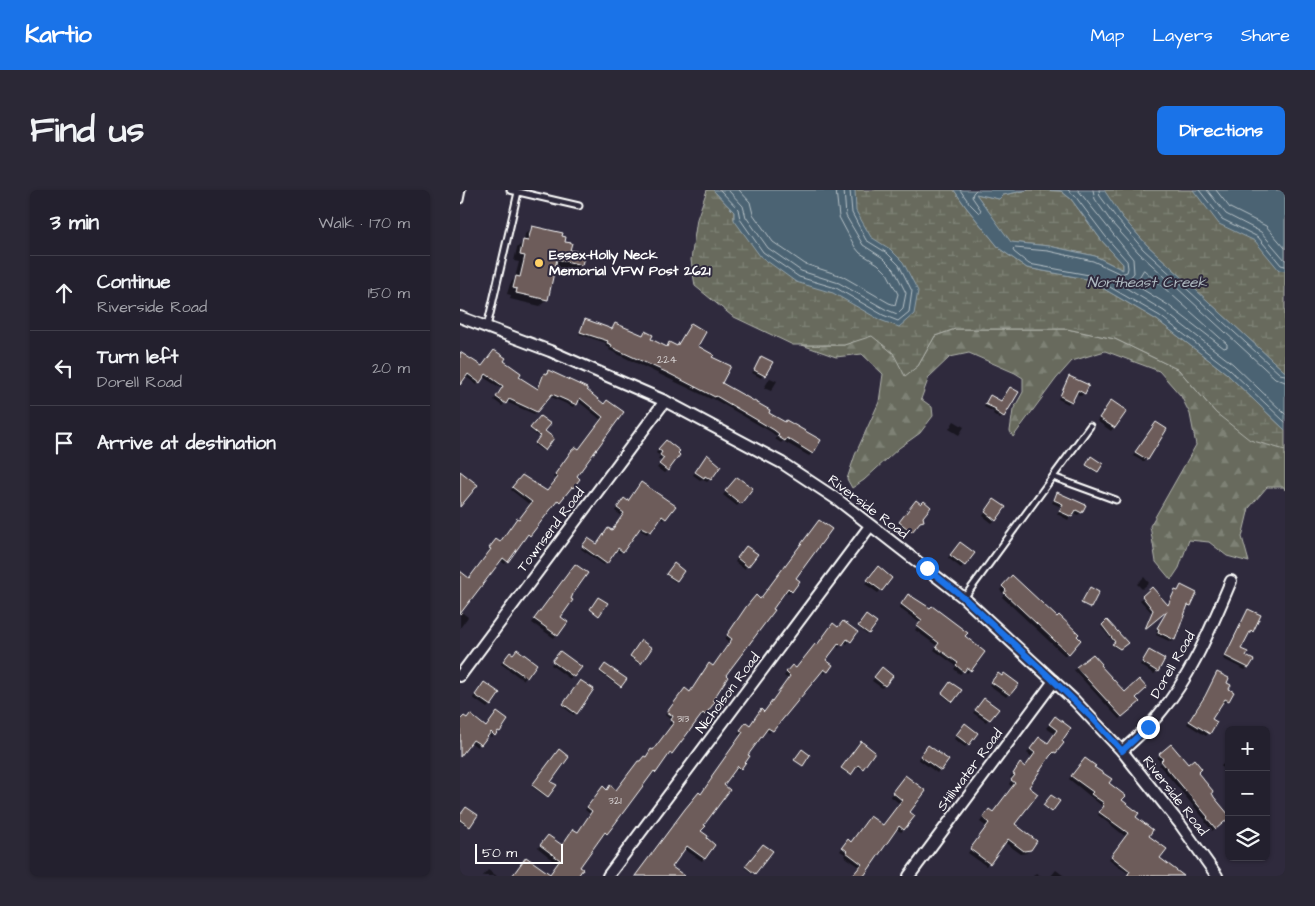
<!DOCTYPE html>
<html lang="en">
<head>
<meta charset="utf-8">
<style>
  body { margin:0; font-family:"Architects Daughter",sans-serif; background:#2b2836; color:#f1f3f6 }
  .controls { position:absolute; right:15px; bottom:15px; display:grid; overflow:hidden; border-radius:8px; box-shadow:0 1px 4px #0004 }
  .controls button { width:45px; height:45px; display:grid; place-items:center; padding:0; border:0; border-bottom:1px solid #403e4a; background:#23202e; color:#f1f3f6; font:25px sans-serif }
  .scale { position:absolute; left:15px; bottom:12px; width:88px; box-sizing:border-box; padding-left:5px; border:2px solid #fff; border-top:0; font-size:14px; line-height:18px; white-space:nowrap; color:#fff; -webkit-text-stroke:4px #2f2a3d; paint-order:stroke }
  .stop { position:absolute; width:15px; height:15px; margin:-11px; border:4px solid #1a73e8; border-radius:50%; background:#fff }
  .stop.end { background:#1a73e8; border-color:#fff; box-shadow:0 1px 5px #0008 }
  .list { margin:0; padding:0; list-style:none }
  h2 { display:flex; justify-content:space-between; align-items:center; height:65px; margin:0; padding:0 20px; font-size:21px }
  h2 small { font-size:16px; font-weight:400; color:#a3a3aa }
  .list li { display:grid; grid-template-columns:32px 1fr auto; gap:15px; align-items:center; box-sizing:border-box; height:75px; padding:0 20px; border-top:1px solid #403e4a }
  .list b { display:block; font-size:19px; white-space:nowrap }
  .list p { margin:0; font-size:16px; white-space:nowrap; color:#a3a3aa }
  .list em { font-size:16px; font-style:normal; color:#a3a3aa }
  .icon { flex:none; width:28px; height:28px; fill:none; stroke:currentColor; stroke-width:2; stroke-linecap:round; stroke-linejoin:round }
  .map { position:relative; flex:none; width:825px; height:686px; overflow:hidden; border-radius:8px }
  header { display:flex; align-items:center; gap:30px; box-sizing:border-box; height:70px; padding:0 25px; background:#1a73e8; color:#fff }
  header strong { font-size:24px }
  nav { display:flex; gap:28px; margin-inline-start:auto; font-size:18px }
  .intro { display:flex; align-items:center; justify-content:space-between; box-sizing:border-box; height:120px; padding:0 30px }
  h1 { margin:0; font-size:35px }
  .button { padding:12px 22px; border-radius:8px; background:#1a73e8; color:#fff; font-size:18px; font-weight:700 }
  main { display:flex; gap:30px; padding:0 30px }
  aside { flex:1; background:#23202e; border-radius:8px; box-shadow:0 1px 4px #0004 }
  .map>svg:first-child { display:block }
</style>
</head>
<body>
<header>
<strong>Kartio</strong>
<nav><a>Map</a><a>Layers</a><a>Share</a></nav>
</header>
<div class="intro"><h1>Find us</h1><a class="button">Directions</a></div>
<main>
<aside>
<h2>3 min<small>Walk · 170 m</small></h2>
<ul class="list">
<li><svg class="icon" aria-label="ahead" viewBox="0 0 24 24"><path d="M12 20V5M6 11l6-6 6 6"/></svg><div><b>Continue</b><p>Riverside Road</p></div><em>150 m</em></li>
<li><svg class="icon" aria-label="left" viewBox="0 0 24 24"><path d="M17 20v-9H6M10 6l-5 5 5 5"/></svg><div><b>Turn left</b><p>Dorell Road</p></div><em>20 m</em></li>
<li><svg class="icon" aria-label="arrive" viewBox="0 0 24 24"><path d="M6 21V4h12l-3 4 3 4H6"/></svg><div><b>Arrive at destination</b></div></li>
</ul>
</aside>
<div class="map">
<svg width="825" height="686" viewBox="0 0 825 686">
  <defs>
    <pattern id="forest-firs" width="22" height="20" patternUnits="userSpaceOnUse" patternTransform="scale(1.25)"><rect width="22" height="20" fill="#676b5d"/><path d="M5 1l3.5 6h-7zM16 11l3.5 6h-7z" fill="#7e8175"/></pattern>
    <pattern id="wetland-marsh" width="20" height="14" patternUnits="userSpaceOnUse" patternTransform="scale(1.25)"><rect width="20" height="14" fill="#676b5d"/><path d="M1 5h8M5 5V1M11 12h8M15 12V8" fill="none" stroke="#7e8175"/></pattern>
  </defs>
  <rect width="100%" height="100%" fill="#2f2a3d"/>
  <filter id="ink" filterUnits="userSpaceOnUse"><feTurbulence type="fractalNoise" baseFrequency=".02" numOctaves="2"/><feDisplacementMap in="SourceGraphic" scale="10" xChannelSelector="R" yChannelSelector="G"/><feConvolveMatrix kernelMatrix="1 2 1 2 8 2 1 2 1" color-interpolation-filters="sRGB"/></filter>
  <g filter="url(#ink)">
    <path fill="url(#forest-firs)" stroke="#b3b5ae" d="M495,139H607L655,149L719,180L756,223L823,258L825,260V300L824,297H807L789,318L782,347L789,372L767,366L749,352L729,350L719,378L711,390L696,372L690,336L736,255L730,224L721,206L699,181L645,161L612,171L596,189L553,247L550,241L553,220L563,202V188L555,183L509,163L490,167L469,187L461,209L472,217L473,226L460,243L439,258L404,290L392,298L387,289L395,265L419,212L423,184L402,164L376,167L342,155H384L412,145L433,163L458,176L475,146Z"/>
    <g fill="url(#wetland-marsh)" stroke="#b3b5ae">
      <path d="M247,0H253L274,22V29L286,17L258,0H494L506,17L540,59L567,78L627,89L697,130L766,183L825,240V260L790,250L756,223L719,180L655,149L607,139H495L475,146L458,176L445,186L433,163L412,146L384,155H333L272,126L235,96L231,70L237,29Z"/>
      <path d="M568,0L601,1L611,9L642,51L663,74V80L635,66L589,56L550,52L516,4L539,9L543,5Z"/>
      <path d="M639,0H825V182L687,55L662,27L644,3Z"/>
    </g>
    <g fill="#4b6473" stroke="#93a2ab">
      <path d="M253,0H395L396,21L411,47L430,59L443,72L458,101L454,124L439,137L420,130L373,103L336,92L300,66L274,30V22Z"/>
      <path d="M494,0H568L543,5L539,9L516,4L551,52L589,56L635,66L663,80V74L642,51L611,9L601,1L586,0H644L662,27L687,55L825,182V240L766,183L697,130L627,89L567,78L540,59L506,17Z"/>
      <path d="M733,0H825V81L819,80L795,51L759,34Z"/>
    </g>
    <g fill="#0007">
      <path d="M72,38L101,47L109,61L121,74L114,81L94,76L87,109L80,116L50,109L51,105L47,104L50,94L55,88L59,72L54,71L57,58L64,51L65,44Z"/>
      <path d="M126,131L151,140L155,135L183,145L185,143L189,149L206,158L210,153L217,157L231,134L237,156L251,167L261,193L307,223L352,263L349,266L323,251L321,253L315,249L317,247L311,242L252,208L251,209L149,160L150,158L145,156L146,153L119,144Z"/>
      <path d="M0,164L21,178L42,171L57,187L76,200L81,187L88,181L144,215L163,222L99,311L96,313L95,312L69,345L66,347L65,346L45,374L39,370L0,421L8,427L0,438V383L9,389L29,363L28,361L33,354H40L70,315L51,300L59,289L87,303L97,290L93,287L110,265L118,261L141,230L118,211L113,217L89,206L74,224L46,212L42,216L34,210L42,199L23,187L17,195L5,186L0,193Z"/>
      <path d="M302,168L311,173L301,188L292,183Z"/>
      <path d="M609,187L624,203L621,206L615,203L608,214L598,209Z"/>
      <path d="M310,188L317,191L311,201L304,198Z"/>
      <path d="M528,209L541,212L543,226L540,229L533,224L534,222L524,217Z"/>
      <path d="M648,215L665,222L651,241L637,231Z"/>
      <path d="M80,227L83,241L93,248L83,261L74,255L80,248L70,240Z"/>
      <path d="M494,231L504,237L499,245L489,239Z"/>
      <path d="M693,237L706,240L684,272L673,266Z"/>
      <path d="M204,253L207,280L204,283L197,278L202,272L198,269L200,266L196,263Z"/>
      <path d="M245,269L250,289L247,292L242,289L240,290L233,285Z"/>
      <path d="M630,269L637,281L636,282L626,276Z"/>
      <path d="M277,289L280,313L277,316L263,305Z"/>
      <path d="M179,296L205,328L203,330L199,328L187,344L178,339L162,361L160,363L155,360L144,375L121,359L126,352L137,356L152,342L162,326L155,321L161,312H167Z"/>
      <path d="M598,303L621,322L618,325L613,323L608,330L597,324L601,317L592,313Z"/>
      <path d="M531,313L535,330L532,333L523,326Z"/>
      <path d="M453,314L462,327L463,331L457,334L448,344L437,336Z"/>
      <path d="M500,353L513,363L501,378L488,368Z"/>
      <path d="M283,360L287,376L284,379L275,372Z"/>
      <path d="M214,375L223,381L215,392L206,385Z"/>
      <path d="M112,379V404L99,427L107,433L94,448L72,433Z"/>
      <path d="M415,381L421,400L418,403L405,394Z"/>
      <path d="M552,387L620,450L605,466L542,407L544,404L540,400Z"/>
      <path d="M684,387L689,393L682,399L677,394Z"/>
      <path d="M335,388L331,401L328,404L325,401L264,486L244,524L242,527L240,525L211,563L207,565L192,585L190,584L150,639L143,646L142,645L118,677L116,686H52H90L98,674L78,658L85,649L101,656L110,643H117L130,624L125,620L140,601H156L189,564L192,561L211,536L209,534L211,530L205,525L222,503H229L253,477L270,453L265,449L284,422Z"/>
      <path d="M721,397L730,416L726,418L714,450L711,452L696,445L698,442L696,441L708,420L685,438L692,423L680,410L692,399L707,416L713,404L715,402H717Z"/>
      <path d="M446,409L503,447L510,480L507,483L504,480L500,484L494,479L496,476L474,460L477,456L455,440L460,433L439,418Z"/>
      <path d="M788,421L792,441L789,444L788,443L780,459L788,477L785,480L763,469Z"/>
      <path d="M406,427L415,434L407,445L398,437Z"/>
      <path d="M647,432L666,453L658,459L652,456L655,454L641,437Z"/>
      <path d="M378,438L396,442L387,454L384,452L373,450L380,456L379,458L375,455L364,470L367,481L364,484L361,481L309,543L305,540L287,565L288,566L280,578L277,581L274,579L262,596L240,641L244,668L242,671L224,659L210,677L216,686H175L236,607L241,605L250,592L249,591L281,546L278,544L284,537L290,536L304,523L328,489L324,486L329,479H336L357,456Z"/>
      <path d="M181,452L191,458L179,474L170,468Z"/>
      <path d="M689,461L697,481L694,484L680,475Z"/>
      <path d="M97,465L113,486L110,489L91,475Z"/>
      <path d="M47,466L75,475L63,490L41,474Z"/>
      <path d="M639,475L665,504L674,508L678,512L659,529L614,480L617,478Z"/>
      <path d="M145,476L165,489L159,497L140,483Z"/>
      <path d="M419,482L424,495L422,498L412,491Z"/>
      <path d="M757,484L765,494L768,500V510L765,513L762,511L750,529L756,533L746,546L727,534Z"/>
      <path d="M535,488L557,494L546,507L529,495Z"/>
      <path d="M118,494L116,523L114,525L102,516Z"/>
      <path d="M490,494L500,501L491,512L482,505Z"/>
      <path d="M21,496L30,515L27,518L13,508Z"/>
      <path d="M521,512L537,519L526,532L513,523Z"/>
      <path d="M595,528L600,551L595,562L592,566L590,564L567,598L553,634L570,659L566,663L561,664L544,652L526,676L508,663L527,637L520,632L526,624L532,623L552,597L549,594L552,589L550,588L557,578H564L572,567L567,563L575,552L587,555L595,544L586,538Z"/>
      <path d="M0,531L26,538L39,541L31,547L27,545L17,557L10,552L0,565Z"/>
      <path d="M502,538L508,554L505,557L494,549Z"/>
      <path d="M401,553L414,562L401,579L396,576L389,585L381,579Z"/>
      <path d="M710,556L736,583L750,603L766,630L752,641L745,632L746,631L699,575L701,573L697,568Z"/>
      <path d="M465,559L487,570L477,583L458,569Z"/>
      <path d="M99,561L90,592L95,595L86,607L72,597Z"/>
      <path d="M768,570L769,583L767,585L761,576Z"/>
      <path d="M622,572L633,578L647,593L674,627L687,646L698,669L718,686H667L669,684L649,669L666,647L638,625L642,619L641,618L642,616L609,589Z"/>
      <path d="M443,590L448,622L444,639L441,642L436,639L402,686H393L400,677L384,666L385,664L380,661L385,654L391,653L423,637L440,614L430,606Z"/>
      <path d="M0,626H16L8,637L0,632Z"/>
      <path d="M303,655L311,661L293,684L285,678Z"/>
      <path d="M28,680L37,686H23Z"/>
      <path d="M596,680L604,686H591Z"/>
      <path d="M576,683L581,686H573Z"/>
    </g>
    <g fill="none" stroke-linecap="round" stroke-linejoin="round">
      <g stroke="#b7c1c7" stroke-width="1">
        <path d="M260,0L278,19L280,29L303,62L339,87L376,98L423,125L438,131L449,122L452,101L439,75L427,63L406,50L392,23L390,0"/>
        <path d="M268,0L283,16L286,27L308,58L341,81L379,93L425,119L437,124L443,118L446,103L434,79L423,68L403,55L386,26L384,0"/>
        <path d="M279,0L290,12L293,24L313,52L345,74L382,86L429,113L435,115L438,104L427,83L418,74L400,63L395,57L379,27L376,0"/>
        <path d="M500,0L510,14L519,23L521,20L512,7L513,3L516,0"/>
        <path d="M608,0L615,6L646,47L667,71L668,78L667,82L661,84L633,71L588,61L555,58L553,60L554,62L569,74L629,85L700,126L769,179L825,232"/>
        <path d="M618,0L673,69L674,83L669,89L661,92V95L704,121L773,174L825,224"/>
        <path d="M633,0L635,9L652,33L679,63L815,188L825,192"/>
        <path d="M639,0L640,6L658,30L683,59L820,184L825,185"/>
        <path d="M739,0L762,29L798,47L821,75L825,76"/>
        <path d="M747,0L766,24L801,42L825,70"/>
        <path d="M756,0L770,18L806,36L825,58"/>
        <path d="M684,80L767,154V157L764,158L708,115L677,96L676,93Z"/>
      </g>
    </g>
    <g fill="#6d5c5a" stroke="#fff">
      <path d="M72,36L103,43L102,46L106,47L105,52L112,53L110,60L125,63L122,75L97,69L88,110L56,103L57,99L53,98L56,86L60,87L65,66L60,65L63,50L68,51Z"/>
      <path d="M125,129L152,139L155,133L183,145L185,141L193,145L191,149L207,157L209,152L217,156L231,133L246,142L238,156L254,165L252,167L271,176L262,193L310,220L309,223L325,232L326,230L361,250L353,264L327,248L325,251L317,246L319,244L314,240L256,206L255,207L208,183L151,157L152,155L147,153L148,151L120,142Z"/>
      <path d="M34,160L46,168L44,171L61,183L59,187L78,199L84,183L87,184L88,180L127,198V200L144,214L147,210L164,222L117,286L120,289L113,298L112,297L100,312L98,310L70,346L68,344L48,372L43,368L0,424V381L9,388L31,359L29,358L36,349L40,352L57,328L59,329L72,312L52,297L62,285L87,301L98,287L95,284L112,260L116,257L119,259L143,227L120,208L117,215L92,204L77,222L49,209L46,214L36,207L43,196L26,184L20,193L8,184L0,195V162L22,176Z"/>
      <path d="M301,166L313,172L305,186L294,180Z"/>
      <path d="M609,186L629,195L625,204L618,200L612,212L600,206Z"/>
      <path d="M550,197L559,202L544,227L535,221L536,219L525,214L530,205L541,211Z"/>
      <path d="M651,210L667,221L655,238L639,228Z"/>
      <path d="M80,226L91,234L85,241L94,248L85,261L75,253L80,246L70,238Z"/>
      <path d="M696,232L707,239L688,270L675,262Z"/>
      <path d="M206,250L220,261L218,263L220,265L208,281L199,274L204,268L200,265L202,262L198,259Z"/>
      <path d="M247,264L261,276L251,290L245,286L244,288L235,282Z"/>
      <path d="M631,266L643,274L638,282L626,275Z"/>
      <path d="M0,281L18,295L0,317Z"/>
      <path d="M277,287L293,298L281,314L265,301Z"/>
      <path d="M181,292L216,316L206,329L202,326L191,342L181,337L163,362L158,358L147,374L122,356L128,348L137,354L148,338L152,340L164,323L157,318L164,308L168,311Z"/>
      <path d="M597,302L626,315L622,323L616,320L612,327L599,321L603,314L594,310Z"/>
      <path d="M534,309L546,317L536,331L525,322Z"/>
      <path d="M456,310L461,314L464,311L471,317L463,327L464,331L460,332L452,342L439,332Z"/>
      <path d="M359,330L372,339L336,388L340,391L332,402L328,398L313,419L315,420L266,485L268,487L253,510L255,512L245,525L243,523L212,564L210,563L196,583L194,581L151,639L147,644L145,642L120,677L123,679L118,686H52L66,667L90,684L100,670L80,655L88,645L102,655L113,639L118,642L132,621L127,617L143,596L147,600L150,595L156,600L178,571H180L184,566L186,567L191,559L193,560L214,532L211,530L213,526L207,522L225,498L230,502L249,473L253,476L272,449L267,445L286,417L296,405L300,409Z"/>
      <path d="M500,352L515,363L505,376L490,365Z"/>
      <path d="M286,356L298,364L288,377L277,368Z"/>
      <path d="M214,373L224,381L217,391L206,384Z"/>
      <path d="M115,374L128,383L113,404L111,409L113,410L101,427L108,432L98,446L74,429Z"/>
      <path d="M418,376L432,388L422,401L407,390Z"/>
      <path d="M552,385L597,427L599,425L619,444L617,446L621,450L609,464L544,403L546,400L542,396Z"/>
      <path d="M721,395L737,403L731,416L728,415L715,450L698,442L699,439L697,438L707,421L685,439L693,420L682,406L692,397L708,415L715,400L718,401Z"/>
      <path d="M630,397L639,402L631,418L621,413Z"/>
      <path d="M448,404L470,418L472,416L508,443L505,446L525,462L511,481L507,478L504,482L496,475L498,473L476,457L479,453L457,436L462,430L441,414Z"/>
      <path d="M138,407L148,413L139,426L130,419Z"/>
      <path d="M788,419L801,425L793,442L791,440L781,459L788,462L786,466L794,470L789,478L765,466Z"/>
      <path d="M406,425L417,433L409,444L398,436Z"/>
      <path d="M647,430L668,453L660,459L652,454L655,452L642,435Z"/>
      <path d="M383,431L398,442L391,452L387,449L382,456L379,453L366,470L373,475L368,482L364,479L313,541L308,538L288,565L290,566L281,579L278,576L264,595L270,600L244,635L246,636L241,641L248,646L247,648L255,655L245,669L227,656L212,677L225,686H175L225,619L239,602L241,604L252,588L251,587L283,542L280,540L286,532L290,535L301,519L304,522L307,518L330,486L326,482L332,475L336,478L355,454L357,455L373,433L378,437Z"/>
      <path d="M181,450L192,458L181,474L170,466Z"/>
      <path d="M57,459L77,474L67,488L43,471L50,462L53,464Z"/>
      <path d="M689,460L705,469L698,482L682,472Z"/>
      <path d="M100,461L122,477L114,487L92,471Z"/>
      <path d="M633,464L642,474L640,475L665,502L679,489L687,498L676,508L680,512L662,527L616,477Z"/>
      <path d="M145,474L167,489L161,497L140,481Z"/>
      <path d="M422,477L433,486L425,496L414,487Z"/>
      <path d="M757,482L769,488L767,493L771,495L769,499L774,502L769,511L765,509L752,529L757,532L750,544L729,531L745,506Z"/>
      <path d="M538,483L542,486L544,483L559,494L550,505L531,492Z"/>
      <path d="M120,490L134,499L117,524L103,514Z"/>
      <path d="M24,492L40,503L31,516L15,505Z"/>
      <path d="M490,492L502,500L493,512L482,503Z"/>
      <path d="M524,508L539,519L530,530L515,520Z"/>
      <path d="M37,522L48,530L40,542L38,541L35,546L31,542L21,555L13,550L0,567V530L4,526L7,528L10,524L26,537Z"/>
      <path d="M595,526L611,538L602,551L604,553L596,563L594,562L590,566L569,597L578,604L555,634L577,651L571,660L564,661L548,649L530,674L510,659L529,633L523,628L529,619L533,622L555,593L551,590L555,585L553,584L560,573L565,577L575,563L570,559L579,547L588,553L597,540L589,534Z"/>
      <path d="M505,533L518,543L509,555L496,545Z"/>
      <path d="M401,551L415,562L403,579L398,575L391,585L381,578Z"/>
      <path d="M711,554L728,574L734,569L742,579L738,583L753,601L752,603L754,607L769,625V628L756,639L747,628L748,627L701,571L703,569L699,564Z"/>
      <path d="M468,555L489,570L481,581L460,566Z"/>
      <path d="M99,559L109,567L91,592L97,595L88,607L72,595Z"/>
      <path d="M342,559L350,565L343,576L334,570Z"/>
      <path d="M625,568L636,576L634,577L652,589L649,593L666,606L662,610L679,623L676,627L693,640L689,646L707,659L700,668L724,686H667L670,681L651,666L668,643L639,622L644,616L642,615L644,613L631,604L633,602L611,586Z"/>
      <path d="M445,585L466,601L450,622L455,626L444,640L439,636L404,686H392L402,674L386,662L387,661L382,657L388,649L391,652L410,626L423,635L442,610L432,602Z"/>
      <path d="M591,605L600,611L592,622L583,615Z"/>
      <path d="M6,617L18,625L10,637L0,630V625Z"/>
      <path d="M303,654L313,661L295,684L285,676Z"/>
    </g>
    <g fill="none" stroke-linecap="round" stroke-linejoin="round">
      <g stroke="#fff" stroke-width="9">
        <g id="service">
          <path d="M50,0L119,16"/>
          <path d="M0,10L2,0"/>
          <path d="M27,137L58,2"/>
          <path d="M593,287L656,310"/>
          <path d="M504,408L630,236"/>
        </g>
      </g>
      <g stroke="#fff" stroke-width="14">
        <g id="minor">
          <path d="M0,127L90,161L205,211L322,273L378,310L504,408L615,511L662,561L720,634L757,686"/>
          <path d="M0,486L205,211"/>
          <path d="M662,561C675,549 689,537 700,523C731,487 752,435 771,391"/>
          <path d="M148,686L410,336"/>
          <path d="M449,686L594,491"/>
        </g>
      </g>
      <use href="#service" stroke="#2f2a3d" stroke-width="5"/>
      <use href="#minor" stroke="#2f2a3d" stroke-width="10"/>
    </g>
  </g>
  <g fill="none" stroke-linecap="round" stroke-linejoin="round" filter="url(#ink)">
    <path stroke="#1a73e8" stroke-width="6" d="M467,378L504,408L594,491L634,530L662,561L688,537"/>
  </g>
  <circle fill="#ffd166" stroke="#2f2a3d" stroke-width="2" cx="79" cy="73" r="5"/>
  <g text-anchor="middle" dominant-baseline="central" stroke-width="4" stroke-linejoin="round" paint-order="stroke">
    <g font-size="11" fill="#dad6d6">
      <text x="207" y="169">224</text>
      <text x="223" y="528">313</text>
      <text x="155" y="610">321</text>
    </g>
    <g font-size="14" font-weight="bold" fill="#fff" stroke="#2f2a3d" text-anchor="start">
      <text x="89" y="65">Essex-Holly Neck<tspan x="89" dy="16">Memorial VFW Post 2621</tspan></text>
    </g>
    <g font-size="14" fill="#fff" stroke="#2f2a3d">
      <text transform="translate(408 317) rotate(37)">Riverside Road</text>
      <text transform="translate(91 340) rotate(-53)">Townsend Road</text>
      <text transform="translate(713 475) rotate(-60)">Dorell Road</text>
      <text transform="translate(268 503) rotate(-53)">Nicholson Road</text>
      <text transform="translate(510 580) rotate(-53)">Stillwater Road</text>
      <text transform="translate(715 606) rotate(52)">Riverside Road</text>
    </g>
    <g font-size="15" font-style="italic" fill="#aeb9c0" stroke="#2f2a3d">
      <text x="687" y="92">Northeast Creek</text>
    </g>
  </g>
</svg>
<div class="controls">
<button>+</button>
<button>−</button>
<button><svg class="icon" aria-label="layers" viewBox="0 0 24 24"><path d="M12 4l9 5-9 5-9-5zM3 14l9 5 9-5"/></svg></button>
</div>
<div class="scale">50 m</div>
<div class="stop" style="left:467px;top:378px"></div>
<div class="stop end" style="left:688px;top:537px"></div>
</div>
</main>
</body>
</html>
